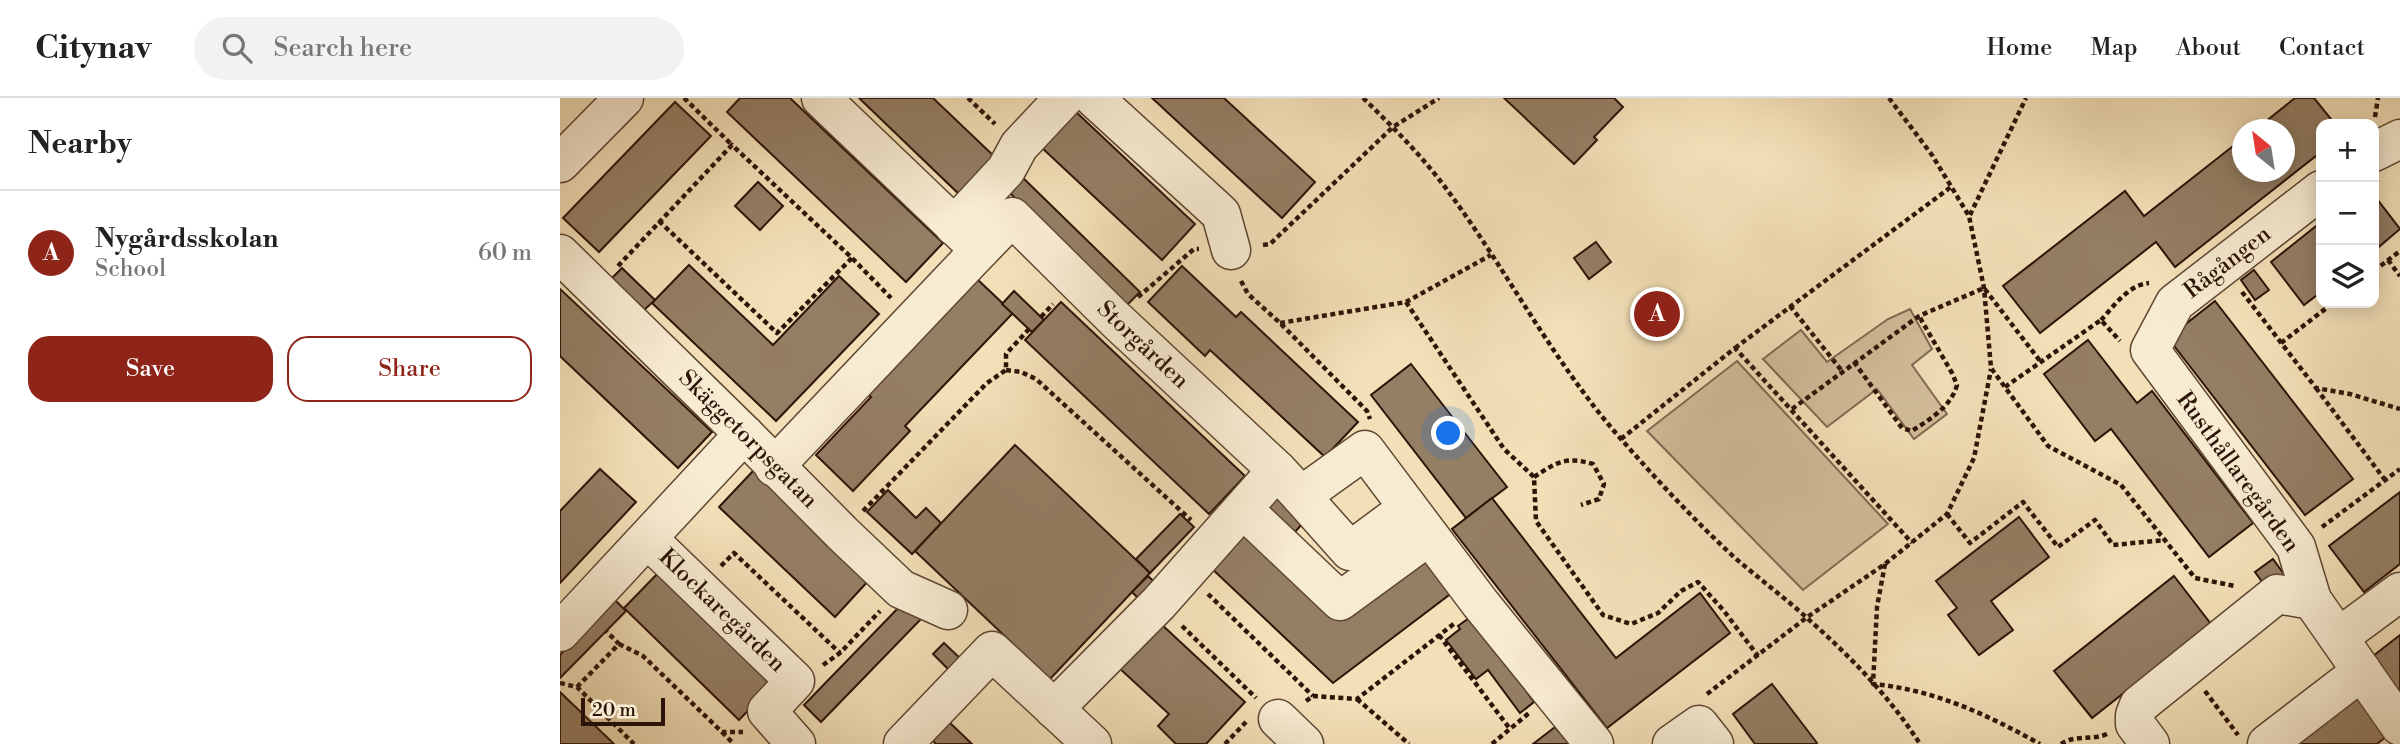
<!DOCTYPE html>
<html lang="en">
<head>
<meta charset="utf-8">
<style>
  body { margin:0; font-family:"Libre Bodoni",serif; background:#f2f2f2; color:#222 }
  .controls { position:absolute; right:21px; top:21px; display:grid; overflow:hidden; border-radius:14px; box-shadow:0 4px 18px #0003 }
  .controls button { width:63px; height:63px; display:grid; place-items:center; padding:0; border:0; border-bottom:2px solid #e0e0e0; background:#fff; color:#222; font:35px sans-serif }
  .compass { position:absolute; left:1672px; top:21px; width:63px; height:63px; border-radius:50%; background:#fff; box-shadow:0 4px 18px #0003; rotate:330deg }
  .scale { position:absolute; left:21px; bottom:18px; width:84px; box-sizing:border-box; padding-left:7px; border:4px solid #2e1408; border-top:0; font-size:19px; line-height:24px; white-space:nowrap; color:#2e1408; -webkit-text-stroke:5px #f7ebd1; paint-order:stroke }
  .you { position:absolute; left:889px; top:336px; width:24px; height:24px; margin:-18px; border:5px solid #fff; border-radius:50%; background:#1a73e8; box-shadow:0 0 0 10px #1a73e833 }
  .badge { display:grid; place-items:center; width:46px; height:46px; border-radius:50%; background:#8f2418; color:#fff; font-size:23px; font-weight:700 }
  .pin { position:absolute; translate:-50% -50%; border:4px solid #fff; box-shadow:0 2px 7px #0006 }
  .list { margin:0; padding:0; list-style:none }
  h2 { display:flex; justify-content:space-between; align-items:center; height:91px; margin:0; padding:0 28px; font-size:30px }
  h2 small { font-size:23px; font-weight:400; color:#767676 }
  .list li { display:grid; grid-template-columns:46px 1fr auto; gap:21px; align-items:center; box-sizing:border-box; height:126px; padding:0 28px; border-top:2px solid #e0e0e0 }
  .list b { display:block; font-size:26px; white-space:nowrap }
  .list p { margin:0; font-size:23px; white-space:nowrap; color:#767676 }
  .list em { font-size:23px; font-style:normal; color:#767676 }
  .actions { display:flex; gap:14px; padding:21px 28px }
  .actions a { flex:1; padding:16px 0; border:2px solid #8f2418; border-radius:21px; text-align:center; font-size:24px; color:#8f2418 }
  .actions .main { background:#8f2418; color:#fff }
  .icon { flex:none; width:38px; height:38px; fill:none; stroke:currentColor; stroke-width:2; stroke-linecap:round; stroke-linejoin:round }
  .map { position:relative; flex:none; width:1840px; height:646px; overflow:hidden }
  header { display:flex; align-items:center; gap:42px; box-sizing:border-box; height:98px; padding:0 35px; background:#fff; border-bottom:2px solid #e0e0e0 }
  header strong { font-size:33px }
  nav { display:flex; gap:38px; margin-inline-start:auto; font-size:24px }
  .search { width:490px; height:63px; background:#f2f2f2; display:flex; align-items:center; gap:18px; box-sizing:border-box; padding:0 24px; border-radius:38px; color:#767676; font-size:26px }
  main { display:flex }
  aside { flex:1; background:#fff }
  .map>svg:first-child { display:block }
</style>
</head>
<body>
<header>
<strong>Citynav</strong>
<div class="search"><svg class="icon" aria-label="search" viewBox="0 0 24 24"><circle cx="10" cy="10" r="6"/><path d="M15 15l6 6"/></svg>Search here</div>
<nav><a>Home</a><a>Map</a><a>About</a><a>Contact</a></nav>
</header>
<main>
<aside>
<h2>Nearby<small></small></h2>
<ul class="list">
<li><span class="badge">A</span><div><b>Nygårdsskolan</b><p>School</p></div><em>60 m</em></li>
</ul>
<div class="actions"><a class="main">Save</a><a>Share</a></div>
</aside>
<div class="map">
<svg width="1840" height="646" viewBox="0 0 1840 646">
  <rect width="100%" height="100%" fill="#f3e0b8"/>
  <filter id="stains"><feTurbulence type="fractalNoise" baseFrequency=".00286" numOctaves="4"/><feColorMatrix values="0 0 0 0 .2 0 0 0 0 .09 0 0 0 0 .02 0 0 0 .5 -.17"/></filter>
  <radialGradient id="worn" r=".72"><stop offset=".6" stop-color="#630" stop-opacity="0"/><stop offset="1" stop-color="#630" stop-opacity=".3"/></radialGradient>
  <g fill="#d2bd9a" stroke="#806851" stroke-width="2">
    <path d="M1350,211L1372,251L1352,267L1387,316L1354,341L1317,291L1267,329L1203,261L1241,232L1267,264L1328,221Z"/>
    <path d="M1177,263L1328,426L1243,492L1087,333Z"/>
  </g>
  <g fill="#947e64" stroke="#2e1408" stroke-width="2">
    <path d="M180,0H230L383,145L346,184L167,14Z"/>
    <path d="M299,0H373L438,62L402,99Z"/>
    <path d="M592,0H664L755,84L722,120Z"/>
    <path d="M944,0H1054L1063,9L1034,39L1037,42L1014,66Z"/>
    <path d="M1735,0H1754L1775,26H1761V54L1615,169L1596,144L1480,235L1443,188L1565,93L1584,118L1682,41V74H1724V32H1695Z"/>
    <path d="M115,4L151,38L39,154L3,120Z"/>
    <path d="M515,13L635,126L602,162L481,49Z"/>
    <path d="M457,74L580,194L565,209L443,88Z"/>
    <path d="M198,84L223,108L200,132L175,108Z"/>
    <path d="M1814,97L1840,131L1814,153Z"/>
    <path d="M1761,124V194L1744,207L1711,164Z"/>
    <path d="M1036,144L1051,164L1029,181L1014,160Z"/>
    <path d="M129,167L213,247L279,178L319,216L216,323L92,205Z"/>
    <path d="M622,168L676,219L681,214L798,324L765,359L650,252L645,258L588,204Z"/>
    <path d="M62,170L95,202L82,214L49,183Z"/>
    <path d="M1694,172L1709,192L1695,202L1681,182Z"/>
    <path d="M416,180L453,215L345,328L350,333L293,393L256,357L311,299L307,295Z"/>
    <path d="M0,191L152,334L118,370L0,258Z"/>
    <path d="M454,193L484,222L472,234L442,206Z"/>
    <path d="M1655,203L1793,381L1745,417L1608,240Z"/>
    <path d="M501,204L685,378L649,416L465,242Z"/>
    <path d="M1528,242L1577,305L1592,293L1693,425L1649,459L1551,331L1535,343L1484,276Z"/>
    <path d="M851,266L947,389L906,420L811,297Z"/>
    <path d="M455,347L590,475L490,581L355,453Z"/>
    <path d="M40,371L76,404L0,485V413Z"/>
    <path d="M194,372L310,481L275,519L159,409Z"/>
    <path d="M328,392L356,420L366,410L381,425L352,456L307,414Z"/>
    <path d="M1840,394V466L1804,494L1769,448Z"/>
    <path d="M719,398L745,423L733,436L707,411Z"/>
    <path d="M932,400L1056,560L1140,495L1170,535L1047,630L892,431Z"/>
    <path d="M620,416L634,429L590,475L576,461Z"/>
    <path d="M1459,419L1489,459L1431,503L1453,532L1419,557L1388,517L1397,510L1376,483Z"/>
    <path d="M686,433L777,519L863,454L893,494L773,585L649,468Z"/>
    <path d="M1713,461L1726,479L1708,492L1695,474Z"/>
    <path d="M101,472L216,583L179,622L64,510Z"/>
    <path d="M588,478L604,493L588,510L572,494Z"/>
    <path d="M1614,478L1651,526L1532,620L1494,573Z"/>
    <path d="M54,501L66,513L0,580V557Z"/>
    <path d="M344,504L361,521L261,624L244,607Z"/>
    <path d="M912,518L974,604L960,615L928,572L916,581L886,542L900,531L898,528Z"/>
    <path d="M600,525L685,604L646,646H616L598,628L609,616L558,569Z"/>
    <path d="M1840,537V604L1808,562Z"/>
    <path d="M384,545L403,563L392,575L373,556Z"/>
    <path d="M1212,586L1257,645V646H1195L1173,616Z"/>
    <path d="M1794,593L1828,637L1817,646H1726Z"/>
    <path d="M0,594L54,646H0Z"/>
    <path d="M386,621L412,646H376L369,639Z"/>
    <path d="M995,629L1010,646H973Z"/>
  </g>
  <g fill="none" stroke-linecap="round" stroke-linejoin="round">
    <g stroke="#5f4734" stroke-width="41">
      <g id="minor">
        <path d="M534,0L661,116L671,152"/>
        <path d="M1814,54L1840,41"/>
        <path d="M0,65L64,0"/>
        <path d="M394,128L446,72L459,48L504,0"/>
        <path id="s1" d="M420,152L452,119L556,222L717,372L741,398L805,352L920,505L1034,646"/>
        <path id="s2" d="M0,156L184,336L282,435L341,491L388,512"/>
        <path d="M214,369L420,152L261,0"/>
        <path d="M741,398L790,453L848,410"/>
        <path d="M683,411L780,503L869,438"/>
        <path id="s3" d="M88,441L235,583L207,613L236,646"/>
        <path id="s4" d="M1752,502L1736,449L1590,252L1615,205L1761,92"/>
        <path d="M0,534L184,336"/>
        <path d="M1779,539L1840,494"/>
        <path d="M494,611L599,505L717,372"/>
        <path d="M718,621L744,646"/>
        <path d="M343,646L432,553L532,646"/>
        <path d="M1112,646L1139,627L1154,646"/>
        <path d="M1590,646L1575,626V617L1579,607L1717,496L1752,502L1840,628"/>
        <path d="M1707,646L1802,573"/>
      </g>
    </g>
    <g stroke="#2e1408" stroke-width="4.5" stroke-dasharray="5 3.5" stroke-linecap="butt">
      <path d="M124,0L172,47"/>
      <path d="M408,0L435,26"/>
      <path d="M803,0C831,27 858,54 882,85C945,168 992,263 1061,341C1097,382 1134,422 1174,459C1198,480 1224,499 1247,520C1289,557 1330,599 1360,646"/>
      <path d="M1329,0L1372,57L1409,118L1424,190L1431,270L1488,348L1561,387L1635,480L1675,488"/>
      <path d="M1815,19L1818,0"/>
      <path d="M1410,117L1466,0"/>
      <path d="M99,123L217,235L292,160"/>
      <path d="M703,147L710,146L833,29L879,0"/>
      <path d="M1828,162L1840,178"/>
      <path d="M58,168L172,47L292,160L331,200"/>
      <path d="M1814,173L1840,153"/>
      <path d="M681,183L688,196L720,225L807,313L810,321"/>
      <path d="M1682,194L1756,290L1790,296L1840,311"/>
      <path d="M578,199L634,151H639"/>
      <path d="M846,204L944,351L974,379L976,423L1043,517L1071,526L1098,515L1121,493L1138,484L1164,513L1198,558"/>
      <path d="M1230,208L1282,273"/>
      <path d="M481,219L493,206"/>
      <path d="M1541,222C1554,208 1568,187 1589,185"/>
      <path d="M720,225L846,204L931,157"/>
      <path d="M1721,245L1773,205"/>
      <path d="M1175,250L1391,89"/>
      <path d="M1294,264L1342,330L1352,333C1370,321 1391,309 1397,287L1392,275L1359,218"/>
      <path d="M446,272L461,274L476,281L631,422"/>
      <path d="M1445,289L1541,222L1560,243"/>
      <path d="M1756,290L1825,382"/>
      <path d="M1232,311L1359,218L1424,190L1480,263"/>
      <path d="M1061,341L1175,250L1352,445"/>
      <path d="M974,379C997,364 1006,358 1033,366L1044,386L1039,401L1021,407"/>
      <path d="M303,413L427,285L446,272V256L469,231"/>
      <path d="M1387,416L1410,445L1463,404L1498,449L1535,422L1553,447L1605,442"/>
      <path d="M1762,429L1840,371"/>
      <path d="M1325,466L1317,509L1313,586C1375,592 1426,616 1480,646"/>
      <path d="M161,468L174,455L280,555"/>
      <path d="M648,496L753,598"/>
      <path d="M622,528L696,600"/>
      <path d="M879,537L950,631"/>
      <path d="M59,546L83,558L162,634H183"/>
      <path d="M263,567L280,555L320,513"/>
      <path d="M0,585L17,589L74,646"/>
      <path d="M17,589L59,546L46,533"/>
      <path d="M1645,593L1678,637"/>
      <path d="M1147,596L1246,520L1325,466L1387,416L1414,360L1431,271"/>
      <path d="M797,601L849,646"/>
      <path d="M746,603L753,598L797,601L895,525"/>
      <path d="M162,634L174,646"/>
      <path d="M665,646L686,624"/>
      <path d="M932,646L969,615"/>
      <path d="M1501,646C1516,636 1531,643 1547,636"/>
    </g>
    <use href="#minor" stroke="#f7ebd1" stroke-width="38"/>
  </g>
  <g text-anchor="middle" dominant-baseline="central" stroke-width="5" stroke-linejoin="round" paint-order="stroke">
    <g font-size="23" fill="#2e1408" stroke="#f7ebd1">
      <text stroke="none"><textPath href="#s4" startOffset="420">Rågången</textPath></text>
      <text stroke="none"><textPath href="#s1" startOffset="229">Storgården</textPath></text>
      <text stroke="none"><textPath href="#s2" startOffset="264">Skäggetorpsgatan</textPath></text>
      <text transform="translate(1678 374) rotate(54)">Rusthållaregården</text>
      <text stroke="none"><textPath href="#s3" startOffset="103">Klockaregården</textPath></text>
    </g>
  </g>
  <rect width="100%" height="100%" filter="url(#stains)"/>
  <rect width="100%" height="100%" fill="url(#worn)"/>
</svg>
<div class="controls">
<button>+</button>
<button>−</button>
<button><svg class="icon" aria-label="layers" viewBox="0 0 24 24"><path d="M12 4l9 5-9 5-9-5zM3 14l9 5 9-5"/></svg></button>
</div>
<svg class="compass" viewBox="-18 -18 36 36"><path d="M0-13l5 13h-10z" fill="#e53935"/><path d="M0 13l5-13h-10z" fill="#767676"/></svg>
<div class="scale">20 m</div>
<div class="you"></div>
<div class="pin badge" style="left:1097px;top:216px">A</div>
</div>
</main>
</body>
</html>
